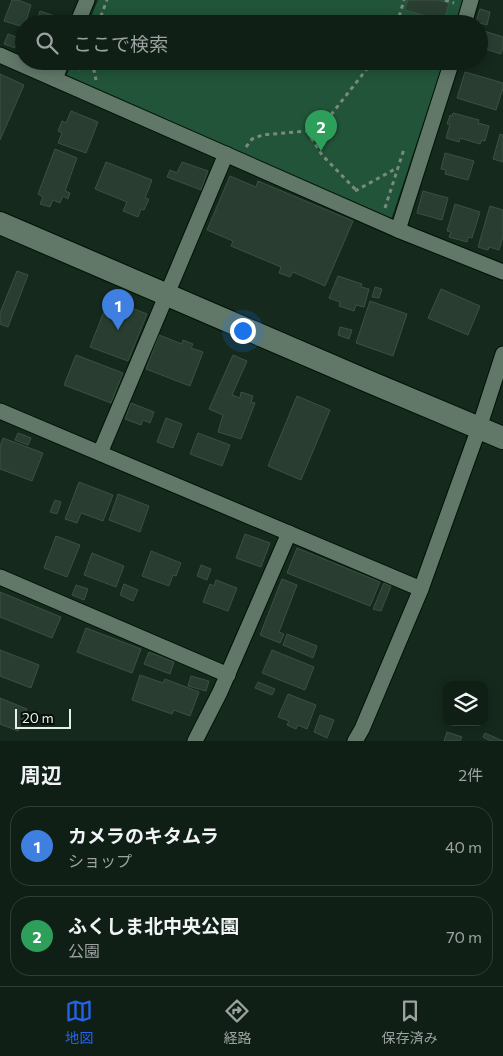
<!DOCTYPE html>
<html lang="ja">
<head>
<meta charset="utf-8">
<style>
  body { margin:0; font-family:Commissioner,"Noto Sans JP",sans-serif; background:#1e2c23; color:#f1f3f6 }
  .controls { position:absolute; right:15px; bottom:15px; display:grid; overflow:hidden; border-radius:10px; box-shadow:0 2px 12px #0003 }
  .controls button { width:45px; height:45px; display:grid; place-items:center; padding:0; border:0; border-bottom:1px solid #303d35; background:#101f16; color:#f1f3f6; font:25px sans-serif }
  .scale { position:absolute; left:15px; bottom:12px; width:56px; box-sizing:border-box; padding-left:5px; border:2px solid #e4f1e9; border-top:0; font-size:14px; line-height:18px; white-space:nowrap; color:#e4f1e9; -webkit-text-stroke:4px #070f0a; paint-order:stroke }
  .you { position:absolute; left:242px; top:330px; width:18px; height:18px; margin:-12px; border:4px solid #fff; border-radius:50%; background:#1a73e8; box-shadow:0 0 0 8px #1a73e833 }
  .badge { display:grid; place-items:center; width:32px; height:32px; border-radius:50%; background:#2563eb; color:#fff; font-size:16px; font-weight:700 }
  .pin { position:absolute; translate:-50% -41px; filter:drop-shadow(0 1px 2px #0008) }
  .pin::after { content:''; position:absolute; top:26px; width:18px; height:15px; background:inherit; clip-path:polygon(0 0,100% 0,50% 100%) }
  .list { margin:0; padding:0; list-style:none }
  h2 { display:flex; justify-content:space-between; align-items:center; height:65px; margin:0; padding:0 20px; font-size:21px }
  h2 small { font-size:16px; font-weight:400; color:#9ca2a1 }
  .list li { display:grid; grid-template-columns:32px 1fr auto; gap:15px; align-items:center; box-sizing:border-box; height:80px; margin:0 10px 10px; padding:0 10px; border:1px solid #303d35; border-radius:20px }
  .list b { display:block; font-size:19px; white-space:nowrap }
  .list p { margin:0; font-size:16px; white-space:nowrap; color:#9ca2a1 }
  .list em { font-size:16px; font-style:normal; color:#9ca2a1 }
  .icon { flex:none; width:28px; height:28px; fill:none; stroke:currentColor; stroke-width:2; stroke-linecap:round; stroke-linejoin:round }
  .map { position:relative; flex:none; width:503px; height:741px; overflow:hidden }
  .search { position:absolute; background:#101f16; box-shadow:0 2px 12px #0003; left:15px; right:15px; top:15px; height:55px; display:flex; align-items:center; gap:12px; box-sizing:border-box; padding:0 18px; border-radius:28px; color:#9ca2a1; font-size:19px }
  .sheet { height:245px; background:#101f16 }
  nav { display:flex; justify-content:space-around; align-items:center; box-sizing:border-box; height:70px; border-top:1px solid #303d35; background:#101f16; font-size:14px; color:#9ca2a1 }
  nav a { display:grid; justify-items:center; gap:2px }
  nav .on { color:#2563eb }
  .map>svg:first-child { display:block }
</style>
</head>
<body>
<div class="map">
<svg width="503" height="741" viewBox="0 0 503 741">
  <rect width="100%" height="100%" fill="#15291d"/>
  <g fill="#225439">
    <path d="M98,0H464L456,24H88Z"/>
    <path d="M73,61H444L390,223L65,79Z"/>
  </g>
  <g fill="#293e31" stroke="#3c5144">
    <path d="M12,0H18L31,5L25,24H24V27L4,21Z"/>
    <path d="M408,0H438L449,3L443,24H428L430,17L405,10Z"/>
    <path d="M480,9L490,12L487,25L476,22Z"/>
    <path d="M40,11L61,18L60,24H36Z"/>
    <path d="M481,30L503,37V47L501,54L479,47V35Z"/>
    <path d="M8,34L19,38L15,48L4,44Z"/>
    <path d="M465,72L503,83V88L496,110L457,98Z"/>
    <path d="M0,74L24,85L0,140Z"/>
    <path d="M71,111L98,122L86,153L58,143L62,133L58,131L62,121L66,123Z"/>
    <path d="M453,113L479,120L478,123L489,126L485,141L482,140L480,144L460,138L459,142L446,138L450,124H447L450,115L452,116Z"/>
    <path d="M500,134L503,135V162L493,159Z"/>
    <path d="M55,149L77,158L65,191L70,193L68,199L63,196L60,203L53,200L50,207L40,204L43,197L38,194Z"/>
    <path d="M445,153L474,161L468,180L445,174L446,170L441,169Z"/>
    <path d="M106,162L152,180L145,198L149,199L144,210L141,209L138,217L123,211L127,202L95,189Z"/>
    <path d="M182,162L208,171L201,190L167,177L170,170L177,173Z"/>
    <path d="M230,176L256,187L258,181L353,221L325,286L293,272L290,277L279,273L281,267L231,246L233,241L207,230Z"/>
    <path d="M423,191L448,198L442,220L417,213Z"/>
    <path d="M455,204L480,212L472,238L468,237L467,242L449,237L451,232L447,231Z"/>
    <path d="M490,206L503,210V237L499,250L489,247L488,250L478,247Z"/>
    <path d="M17,271L28,275L8,327L0,324V313Z"/>
    <path d="M338,276L362,284L361,287L369,289L364,307L356,305L354,311L339,306L340,302L329,298Z"/>
    <path d="M375,287L382,289L379,298L372,297Z"/>
    <path d="M441,289L480,306L468,335L428,318Z"/>
    <path d="M109,299L147,314L128,361L90,347Z"/>
    <path d="M370,301L407,314L393,356L356,343Z"/>
    <path d="M340,327L352,330L349,339L338,335Z"/>
    <path d="M159,335L182,344L183,340L193,344L191,348L203,352L190,386L146,369Z"/>
    <path d="M76,355L123,373L111,403L64,385Z"/>
    <path d="M233,355L247,361L232,395L240,398L241,392L253,396L251,402L255,403L241,439L218,432L223,415L209,409Z"/>
    <path d="M297,396L330,410L301,480L268,466Z"/>
    <path d="M131,403L154,412L150,423L143,420L141,425L125,419Z"/>
    <path d="M166,418L182,424L173,448L157,442Z"/>
    <path d="M18,433L31,438L28,445L15,440Z"/>
    <path d="M198,433L230,445L222,466L190,454Z"/>
    <path d="M3,438L43,453L32,481L0,469V447Z"/>
    <path d="M79,482L113,495L103,521L81,513L77,523L65,519Z"/>
    <path d="M118,494L149,506L140,532L109,520Z"/>
    <path d="M55,500L61,502L57,514L50,512Z"/>
    <path d="M245,534L270,543L261,567L236,558Z"/>
    <path d="M56,536L80,545L67,577L44,568Z"/>
    <path d="M297,548L380,582L370,606L287,573Z"/>
    <path d="M151,551L181,563L176,576L173,575L169,586L142,576Z"/>
    <path d="M92,553L124,566L116,587L84,575Z"/>
    <path d="M201,565L211,569L207,580L197,576Z"/>
    <path d="M282,579L297,585L279,632L284,634L280,643L260,635Z"/>
    <path d="M216,580L237,588L228,611L203,602L210,584L214,586Z"/>
    <path d="M384,583L391,586L381,611L373,609Z"/>
    <path d="M124,584L138,590L133,601L120,595Z"/>
    <path d="M76,585L88,589L84,600L72,595Z"/>
    <path d="M0,592L61,617L52,638L0,617Z"/>
    <path d="M86,628L141,649L132,673L77,652Z"/>
    <path d="M287,634L317,646L313,658L283,645Z"/>
    <path d="M0,650L39,665L31,688L0,676Z"/>
    <path d="M272,650L314,667L305,690L262,673Z"/>
    <path d="M149,652L174,662L170,674L144,664Z"/>
    <path d="M140,675L163,683L165,679L199,692L190,716L174,710L172,714L132,700Z"/>
    <path d="M191,676L209,681L206,691L188,686Z"/>
    <path d="M258,682L275,689L272,695L255,688Z"/>
    <path d="M288,694L316,705L307,729L298,725L296,729L287,725L289,721L278,717Z"/>
    <path d="M0,698L27,709L18,731L0,724Z"/>
    <path d="M320,715L334,720L327,738L314,732Z"/>
    <path d="M447,732L462,737L460,741H444Z"/>
    <path d="M485,733L503,741H490L483,737Z"/>
  </g>
  <g fill="none" stroke-linecap="round" stroke-linejoin="round">
    <g stroke="#011107" stroke-width="17">
      <g id="street">
        <path d="M77,24L87,0"/>
        <path d="M464,24L471,0"/>
        <path d="M0,55L398,230L452,61"/>
        <path d="M55,79L62,61"/>
        <path d="M398,230L503,272"/>
        <path d="M0,411L421,589"/>
        <path d="M100,453L226,154"/>
        <path d="M0,577L228,675"/>
        <path d="M195,741L220,692L289,533"/>
        <path d="M355,741L362,729L421,589L479,428L503,354"/>
      </g>
    </g>
    <g stroke="#011107" stroke-width="24">
      <path id="secondary" d="M0,223L365,380L503,438"/>
    </g>
    <g stroke="#798a80" stroke-width="3" stroke-dasharray="4 4" stroke-linecap="butt">
      <path d="M445,0L454,3"/>
      <path d="M98,24L107,0"/>
      <path d="M397,24L404,0"/>
      <path d="M92,61L96,80"/>
      <path d="M78,70L82,61"/>
      <path d="M307,131L322,155L356,190"/>
      <path d="M246,147L252,139L262,135L307,131L323,125L373,61"/>
      <path d="M355,191L397,168"/>
      <path d="M385,208L404,149"/>
    </g>
    <use href="#street" stroke="#617869" stroke-width="15"/>
    <use href="#secondary" stroke="#617869" stroke-width="22"/>
  </g>
</svg>
<div class="controls">
<button><svg class="icon" aria-label="layers" viewBox="0 0 24 24"><path d="M12 4l9 5-9 5-9-5zM3 14l9 5 9-5"/></svg></button>
</div>
<div class="scale">20 m</div>
<div class="you"></div>
<div class="pin badge" style="left:118px;top:330px;background:#3f7fe0">1</div>
<div class="pin badge" style="left:321px;top:151px;background:#2e9e5b">2</div>
<div class="search"><svg class="icon" aria-label="search" viewBox="0 0 24 24"><circle cx="10" cy="10" r="6"/><path d="M15 15l6 6"/></svg>ここで検索</div>
</div>
<section class="sheet">
<h2>周辺<small>2件</small></h2>
<ul class="list">
<li><span class="badge" style="background:#3f7fe0">1</span><div><b>カメラのキタムラ</b><p>ショップ</p></div><em>40 m</em></li>
<li><span class="badge" style="background:#2e9e5b">2</span><div><b>ふくしま北中央公園</b><p>公園</p></div><em>70 m</em></li>
</ul>
</section>
<nav>
<a class="on"><svg class="icon" aria-label="map" viewBox="0 0 24 24"><path d="M3 6l6-2 6 2 6-2v14l-6 2-6-2-6 2zM9 4v14M15 6v14"/></svg>地図</a>
<a><svg class="icon" aria-label="directions" viewBox="0 0 24 24"><path d="M12 3l9 9-9 9-9-9zM9 14v-3h6M13 9l2 2-2 2"/></svg>経路</a>
<a><svg class="icon" aria-label="saved" viewBox="0 0 24 24"><path d="M7 4h10v16l-5-4-5 4z"/></svg>保存済み</a>
</nav>
</body>
</html>
